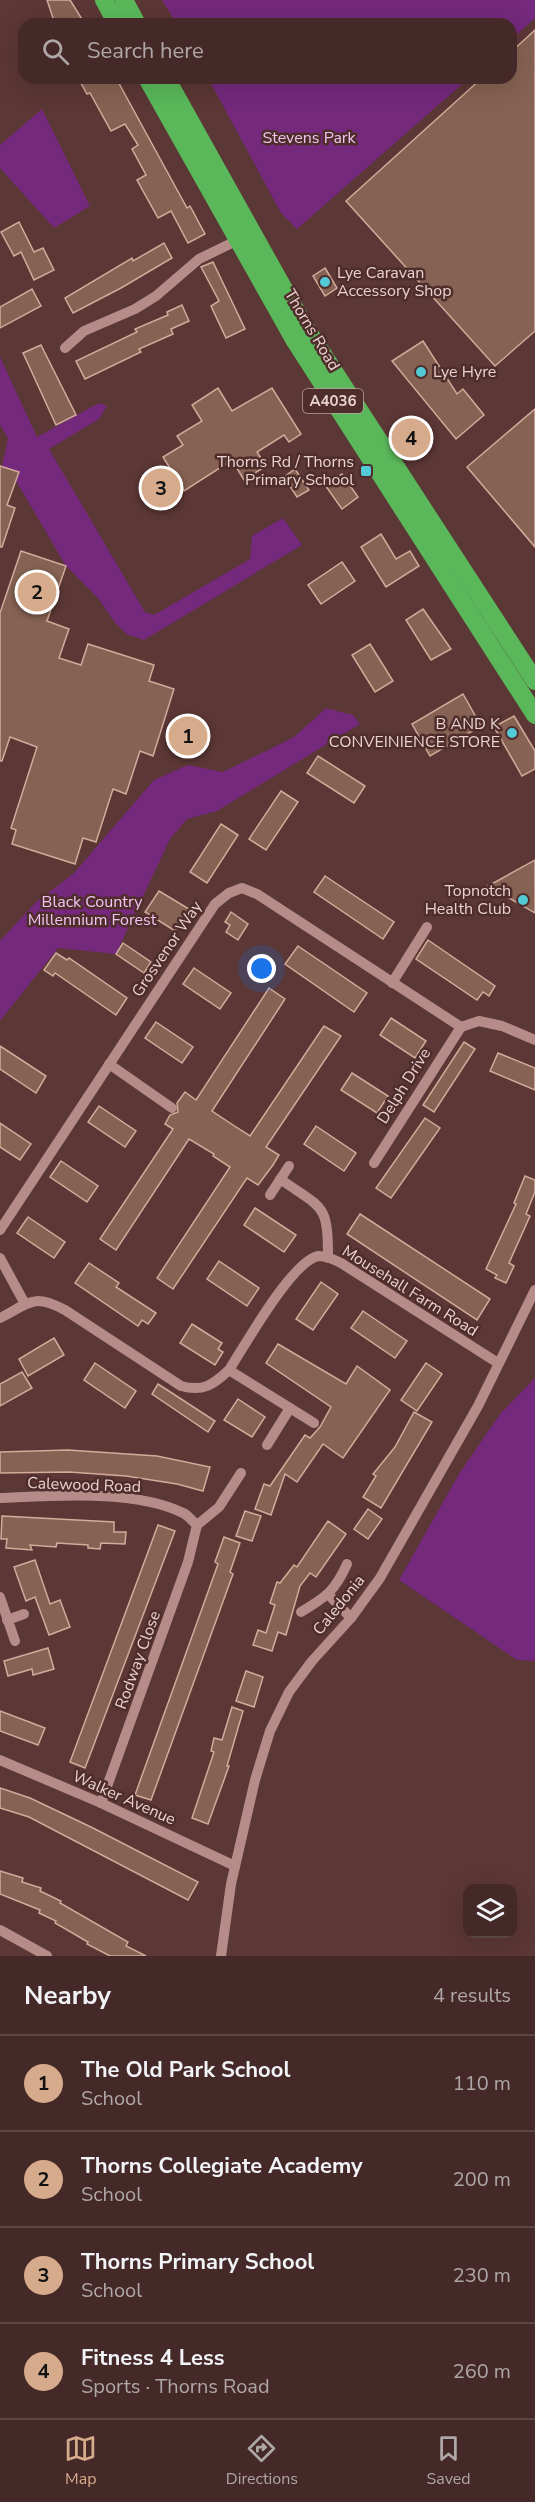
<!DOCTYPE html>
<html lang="en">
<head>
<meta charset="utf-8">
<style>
  body { margin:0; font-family:"Nunito Sans",sans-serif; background:#4b3130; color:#f1f3f6 }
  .controls { position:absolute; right:18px; bottom:18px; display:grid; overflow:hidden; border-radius:12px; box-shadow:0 6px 24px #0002 }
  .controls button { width:54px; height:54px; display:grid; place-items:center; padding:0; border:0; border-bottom:2px solid #5c4545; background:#442928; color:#f1f3f6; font:30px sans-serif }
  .you { position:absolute; left:262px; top:969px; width:21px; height:21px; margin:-15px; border:4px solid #fff; border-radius:50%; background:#1a73e8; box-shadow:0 0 0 9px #1a73e833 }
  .badge { display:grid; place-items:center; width:39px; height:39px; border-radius:50%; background:#d6ab8b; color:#111; font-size:20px; font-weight:700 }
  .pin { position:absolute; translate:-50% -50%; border:3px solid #fff; box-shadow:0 2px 6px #0006 }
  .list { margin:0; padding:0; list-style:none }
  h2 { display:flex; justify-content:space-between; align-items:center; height:78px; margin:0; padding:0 24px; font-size:26px }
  h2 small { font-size:20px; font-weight:400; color:#afa6a8 }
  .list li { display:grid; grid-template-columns:39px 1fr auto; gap:18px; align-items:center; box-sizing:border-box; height:96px; padding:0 24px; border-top:2px solid #5c4545 }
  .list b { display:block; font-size:22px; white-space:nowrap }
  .list p { margin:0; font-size:20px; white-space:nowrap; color:#afa6a8 }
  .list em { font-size:20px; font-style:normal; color:#afa6a8 }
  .icon { flex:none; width:33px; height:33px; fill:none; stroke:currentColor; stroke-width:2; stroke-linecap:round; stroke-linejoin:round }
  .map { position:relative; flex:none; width:535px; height:1956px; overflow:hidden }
  .search { position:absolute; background:#442928; box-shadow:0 6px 24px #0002; left:18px; right:18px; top:18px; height:66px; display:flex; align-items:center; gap:15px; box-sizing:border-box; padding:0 21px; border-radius:18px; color:#afa6a8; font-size:22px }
  .sheet { height:462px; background:#442928 }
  nav { display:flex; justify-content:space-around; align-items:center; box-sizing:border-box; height:84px; border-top:2px solid #5c4545; background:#442928; font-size:16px; color:#afa6a8 }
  nav a { display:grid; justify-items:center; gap:3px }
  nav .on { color:#d6ab8b }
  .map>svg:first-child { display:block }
</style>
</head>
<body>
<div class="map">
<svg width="535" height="1956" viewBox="0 0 535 1956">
  <rect width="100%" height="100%" fill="#5b3735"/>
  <g fill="#74297c">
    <path d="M162,0H535V18L511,40V24H177Z"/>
    <path d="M208,78H469L297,229L281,213Z"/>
    <path d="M42,109L90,206L54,228L0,168V145Z"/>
    <path d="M0,357L37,437L99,403L107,406L99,419L49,449L145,612L154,615L250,559L252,536L283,518L302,545L144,640L128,635L116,624L97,597L66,566L16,481L18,472L2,466L8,438L0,425Z"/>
    <path d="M326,708L353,715L360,724L217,811L187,819L170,839L116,954L58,948L0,1021V941L35,903L74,873L154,780L188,765L223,772L294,737Z"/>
    <path d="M535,1378V1661L517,1660L399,1580L459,1474L500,1414Z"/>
  </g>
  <g fill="#856253" stroke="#d2ab9b" stroke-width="1.5">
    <path d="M47,0H70L85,24H55Z"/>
    <path d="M535,30V331L495,366L346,201L482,78H511V52Z"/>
    <path d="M78,78H116L187,208L190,206L205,234L188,243L171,211L158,218L137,180L146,175L132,149L138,145L125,124L111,131L90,93L87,94Z"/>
    <path d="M19,222L34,252L43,248L54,270L34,280L21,252L14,256L1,232Z"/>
    <path d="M164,243L172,258L121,288L73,313L65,298L132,258L133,261Z"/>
    <path d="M213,262L245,329L226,338L211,306L219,301L201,267Z"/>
    <path d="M325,268L337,288L325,296L313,276Z"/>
    <path d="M32,289L41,306L0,328V307Z"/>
    <path d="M182,305L189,321L171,329L173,334L139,349L141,352L85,379L76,361L137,332L135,329L168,315L167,312Z"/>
    <path d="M423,341L457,394L463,389L484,415L456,439L392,361Z"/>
    <path d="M41,345L76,415L56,425L23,353Z"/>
    <path d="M218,388L232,411L272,388L301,434L289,442L284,435L257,452L266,466L244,480L232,460L184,491L163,457L183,445L177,436L202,421L192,405Z"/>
    <path d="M535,409V547L467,467Z"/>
    <path d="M413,419L426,441L414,449L400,427Z"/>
    <path d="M0,466L19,472L7,505L15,508L2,547H0Z"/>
    <path d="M295,469L309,490L297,497L284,477Z"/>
    <path d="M342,474L358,497L342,509L325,485Z"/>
    <path d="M381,534L396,559L410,551L419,566L386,587L361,547Z"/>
    <path d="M21,551L66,566L47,621L69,629L59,658L81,665L88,644L154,665L149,681L174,689L153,756L140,751L126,794L113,789L96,842L83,838L75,864L12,844L16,830L11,828L37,747L10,737L2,761H0V613Z"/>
    <path d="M342,562L355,581L321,604L308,585Z"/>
    <path d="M423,609L451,649L431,660L406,620Z"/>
    <path d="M370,644L393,681L375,692L352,655Z"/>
    <path d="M463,694L481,726L430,756L412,724Z"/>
    <path d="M514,716L535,751V769L522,776L494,727Z"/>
    <path d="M318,756L365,786L354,803L307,773Z"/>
    <path d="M281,791L298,802L266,850L249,839Z"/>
    <path d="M221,824L238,835L207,883L190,872Z"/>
    <path d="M535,860V913L488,886Z"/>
    <path d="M325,876L394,922L383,939L314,892Z"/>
    <path d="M159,891L189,909L175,931L145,912Z"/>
    <path d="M231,912L248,924L238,940L226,932L230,925L225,922Z"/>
    <path d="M428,940L495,986L489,996L483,992L477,1000L416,959Z"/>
    <path d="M123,943L151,962L144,973L116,954Z"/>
    <path d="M298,946L367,993L354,1012L285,964Z"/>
    <path d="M56,953L67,960L69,958L127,998L116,1015L55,973L53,976L44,970Z"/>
    <path d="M194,968L231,993L220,1009L183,984Z"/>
    <path d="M269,988L285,999L212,1111L233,1125L250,1136L324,1026L341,1036L266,1147L279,1155L273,1165L258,1185L247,1178L173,1289L157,1278L230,1167L213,1156L214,1154L189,1139L116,1250L100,1239L173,1129L165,1124L170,1115L178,1112L177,1103L185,1092L196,1100Z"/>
    <path d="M391,1018L426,1041L415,1058L380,1035Z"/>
    <path d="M156,1022L193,1047L182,1063L145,1038Z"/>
    <path d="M464,1042L475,1049L434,1112L423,1105Z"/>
    <path d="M0,1046L46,1076L36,1093L0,1069Z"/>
    <path d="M498,1053L535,1068V1090L490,1071Z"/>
    <path d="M352,1073L388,1096L377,1113L341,1090Z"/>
    <path d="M99,1106L136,1131L125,1147L88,1122Z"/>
    <path d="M425,1118L440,1128L391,1198L376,1188Z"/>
    <path d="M0,1123L31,1144L20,1160L0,1147Z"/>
    <path d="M316,1126L356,1153L344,1171L304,1144Z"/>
    <path d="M61,1161L98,1186L87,1202L50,1177Z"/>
    <path d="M525,1176L535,1180V1192L526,1214L530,1216L509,1263L514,1266L506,1283L495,1278L497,1275L486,1269L516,1204L514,1203Z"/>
    <path d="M255,1208L296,1235L284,1252L244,1225Z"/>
    <path d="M360,1214L490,1299L477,1320L347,1234Z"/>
    <path d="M28,1217L65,1242L54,1258L17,1233Z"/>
    <path d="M219,1261L259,1288L247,1306L207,1279Z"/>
    <path d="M89,1263L119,1283L116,1287L156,1313L148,1324L142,1320L138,1326L75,1283Z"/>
    <path d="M321,1282L338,1294L313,1330L296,1319Z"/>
    <path d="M363,1311L407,1341L395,1358L351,1328Z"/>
    <path d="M192,1324L222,1343L218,1349L223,1352L215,1365L180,1343Z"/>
    <path d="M54,1338L64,1355L28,1376L19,1359Z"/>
    <path d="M278,1344L346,1384L357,1366L390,1390L343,1458L323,1444L297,1482L285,1474L271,1515L255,1509L264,1484L270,1486L305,1435L310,1438L320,1427L331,1407L266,1363Z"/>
    <path d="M95,1363L136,1391L125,1408L84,1380Z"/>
    <path d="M426,1363L442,1374L417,1411L401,1400Z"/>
    <path d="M22,1372L32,1388L0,1406V1384Z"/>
    <path d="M158,1384L215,1421L208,1432L152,1394Z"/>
    <path d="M238,1399L265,1417L252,1437L224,1420Z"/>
    <path d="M414,1412L432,1422L381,1508L363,1497L376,1476L373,1474L395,1447Z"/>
    <path d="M68,1450L157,1456L210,1467L203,1491L177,1484L126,1476L69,1472L0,1473V1452Z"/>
    <path d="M368,1509L382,1519L368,1539L354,1529Z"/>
    <path d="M245,1511L261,1516L252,1541L236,1536Z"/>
    <path d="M2,1516L114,1522V1532H126L125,1544L101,1543L100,1549L88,1548V1545L57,1543L56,1547L30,1545L32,1550L6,1548L7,1539H1Z"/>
    <path d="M328,1521L346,1534L316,1577L310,1573L300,1586L286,1635L278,1632L272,1651L253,1645L258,1630L266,1633L275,1605L270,1603L277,1582L280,1583L294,1565L297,1567Z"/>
    <path d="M158,1525L175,1531L85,1768L70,1762Z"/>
    <path d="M224,1537L240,1543L230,1572L233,1574L151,1800L135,1795L218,1564L215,1562Z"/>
    <path d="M35,1560L50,1604L60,1600L70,1627L49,1635L35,1597L26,1601L14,1567Z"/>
    <path d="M48,1648L54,1669L33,1675L32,1669L8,1676L4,1661Z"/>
    <path d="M246,1671L263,1677L254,1707L236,1701Z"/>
    <path d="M232,1707L243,1711L227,1766H229L208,1824L192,1818L214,1752L211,1751L214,1738L222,1740Z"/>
    <path d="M0,1711L45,1728L38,1745L0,1731Z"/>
    <path d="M0,1788L30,1798L93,1828L198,1882L188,1900L29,1817L0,1808Z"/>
    <path d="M0,1871L23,1878L22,1882L41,1888L40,1891L61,1901L60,1903L128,1942L126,1946L146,1956H110L87,1944L88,1942L55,1923L56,1921L39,1913L40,1910L0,1894Z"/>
  </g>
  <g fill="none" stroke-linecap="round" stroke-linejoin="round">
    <g stroke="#b68c89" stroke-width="10">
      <path d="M65,348L84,331L135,309L156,296L199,259L238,240"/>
      <path d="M392,983L427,927"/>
      <path d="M461,1027L479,1021L502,1026L535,1040"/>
      <path d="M109,1064L172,1108"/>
      <path d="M374,1163L461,1027"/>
      <path d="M280,1179C323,1209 328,1203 328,1258"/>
      <path d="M270,1195L289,1166"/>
      <path d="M0,1230L215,904L229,893L242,888L257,894L461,1027"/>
      <path d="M0,1258L25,1304"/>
      <path d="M0,1318C30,1303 32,1293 65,1310L181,1386C203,1392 213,1385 229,1370C244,1347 293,1259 319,1256C327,1256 335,1260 341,1263L498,1363"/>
      <path d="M229,1370L314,1423"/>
      <path d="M267,1445L290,1408"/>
      <path d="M0,1498C52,1496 136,1489 183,1513C188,1515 192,1521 197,1525"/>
      <path d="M197,1525L219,1507L241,1473"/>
      <path d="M329,1595L351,1618"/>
      <path d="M0,1597L15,1641"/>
      <path d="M301,1612C326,1597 335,1591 347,1564"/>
      <path d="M7,1620L24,1614"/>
      <path d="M0,1760L101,1803L235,1866"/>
      <path d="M101,1803L188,1562L197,1525"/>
      <path d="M0,1930L47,1956"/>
      <path d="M221,1956L231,1884L255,1780L270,1731L289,1692L312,1661L351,1618L380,1578L478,1406L535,1290"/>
    </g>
    <g stroke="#5ab85a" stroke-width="18">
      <path d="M104,0L117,24"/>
      <path d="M124,0L137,24"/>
      <path d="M147,78L295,341L535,715"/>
      <path d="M166,78L305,327L535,681"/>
    </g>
  </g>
  <g fill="#52cbd7" stroke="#4f2d2b" stroke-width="2">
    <circle cx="325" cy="282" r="6"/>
    <circle cx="421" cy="372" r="6"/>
    <rect x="360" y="465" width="12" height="12" rx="3"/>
    <circle cx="512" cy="733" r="6"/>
    <circle cx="523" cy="900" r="6"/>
  </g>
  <g text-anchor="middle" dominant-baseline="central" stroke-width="5" stroke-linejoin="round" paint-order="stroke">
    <rect fill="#4f2d2b" stroke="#bba09e" stroke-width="1.5" x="303" y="389" width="60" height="24" rx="4.5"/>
    <g font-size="15" font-weight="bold" fill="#e9d2d0">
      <text x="333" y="401">A4036</text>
    </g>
    <g font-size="16" fill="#efc4f2" stroke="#4f2d2b">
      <text x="309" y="138">Stevens Park</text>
      <text x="92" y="902">Black Country<tspan x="92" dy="18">Millennium Forest</tspan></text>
    </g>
    <g font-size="16" fill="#e9d2d0" stroke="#4f2d2b" text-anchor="end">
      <text x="337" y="273" text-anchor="start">Lye Caravan<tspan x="337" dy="18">Accessory Shop</tspan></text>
      <text x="433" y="372" text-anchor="start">Lye Hyre</text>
      <text x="354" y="462">Thorns Rd / Thorns<tspan x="354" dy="18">Primary School</tspan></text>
      <text x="500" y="724">B AND K<tspan x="500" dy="18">CONVEINIENCE STORE</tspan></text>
      <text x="511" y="891">Topnotch<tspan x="511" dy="18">Health Club</tspan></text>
    </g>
    <g font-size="16" fill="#e9d2d0" stroke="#4f2d2b">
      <text transform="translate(312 330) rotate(59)">Thorns Road</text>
      <text transform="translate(167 949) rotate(-56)">Grosvenor Way</text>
      <text transform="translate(404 1086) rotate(-58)">Delph Drive</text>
      <text transform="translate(410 1291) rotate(32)">Mousehall Farm Road</text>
      <text transform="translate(84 1485) rotate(2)">Calewood Road</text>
      <text transform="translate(339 1605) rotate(-51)">Caledonia</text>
      <text transform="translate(138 1660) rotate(-70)">Rodway Close</text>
      <text transform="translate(124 1798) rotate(24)">Walker Avenue</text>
    </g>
  </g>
</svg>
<div class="controls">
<button><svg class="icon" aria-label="layers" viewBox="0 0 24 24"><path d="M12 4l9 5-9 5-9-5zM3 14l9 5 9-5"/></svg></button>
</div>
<div class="you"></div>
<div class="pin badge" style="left:188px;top:736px">1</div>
<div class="pin badge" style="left:37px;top:592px">2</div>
<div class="pin badge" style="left:161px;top:488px">3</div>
<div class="pin badge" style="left:411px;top:438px">4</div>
<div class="search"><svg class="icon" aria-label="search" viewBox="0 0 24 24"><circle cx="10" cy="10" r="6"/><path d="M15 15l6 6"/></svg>Search here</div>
</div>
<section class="sheet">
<h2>Nearby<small>4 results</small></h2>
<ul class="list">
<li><span class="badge">1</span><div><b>The Old Park School</b><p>School</p></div><em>110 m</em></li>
<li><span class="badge">2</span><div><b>Thorns Collegiate Academy</b><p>School</p></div><em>200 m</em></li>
<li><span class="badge">3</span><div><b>Thorns Primary School</b><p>School</p></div><em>230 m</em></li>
<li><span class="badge">4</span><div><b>Fitness 4 Less</b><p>Sports · Thorns Road</p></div><em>260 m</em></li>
</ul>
</section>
<nav>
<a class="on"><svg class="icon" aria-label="map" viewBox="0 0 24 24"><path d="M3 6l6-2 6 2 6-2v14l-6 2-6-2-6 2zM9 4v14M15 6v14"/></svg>Map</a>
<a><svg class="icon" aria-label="directions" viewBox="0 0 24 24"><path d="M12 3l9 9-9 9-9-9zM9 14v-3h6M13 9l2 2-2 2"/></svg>Directions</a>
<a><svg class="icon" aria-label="saved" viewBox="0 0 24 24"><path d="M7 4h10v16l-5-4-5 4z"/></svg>Saved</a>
</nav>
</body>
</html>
